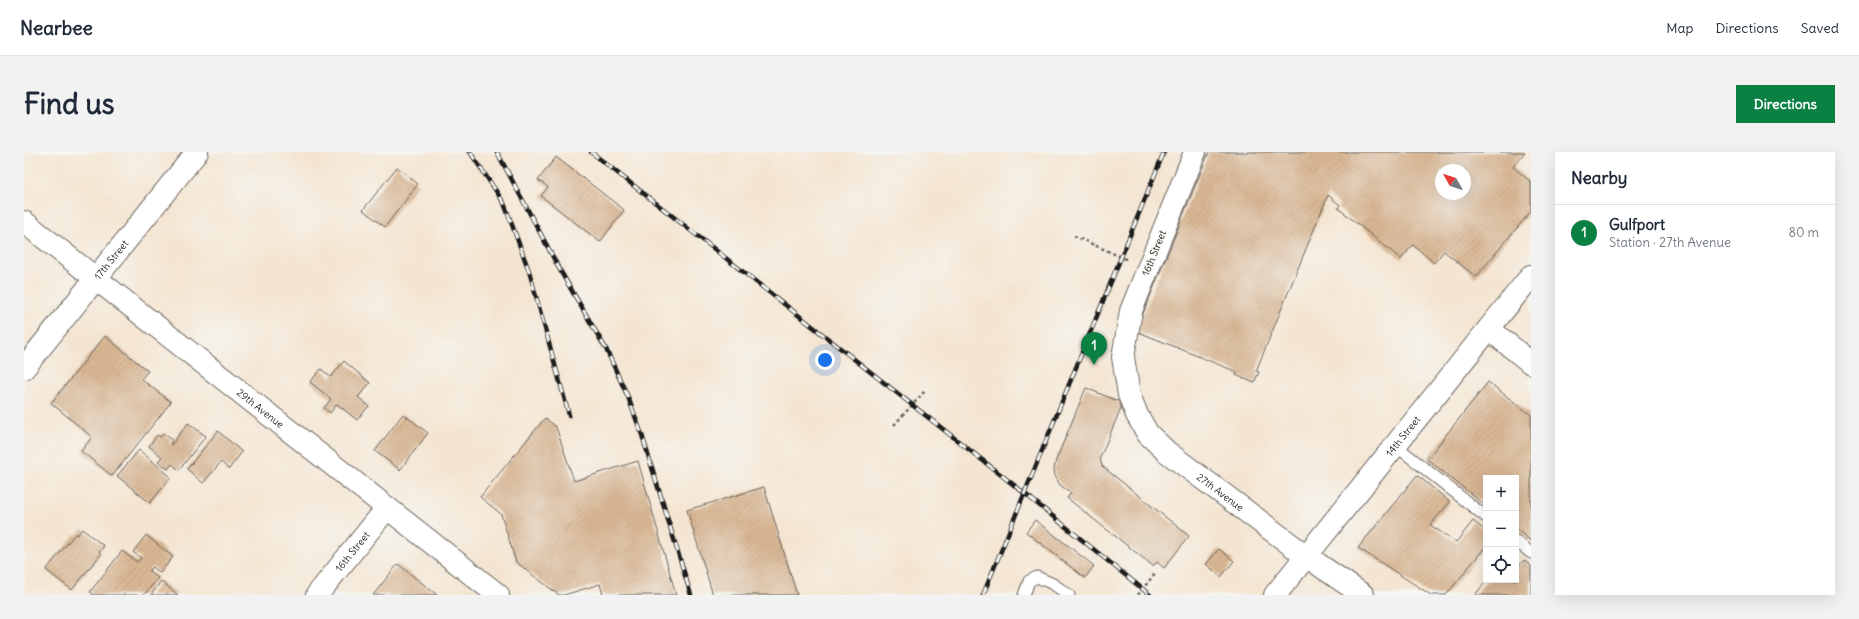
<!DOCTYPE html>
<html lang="en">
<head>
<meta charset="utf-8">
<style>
  body { margin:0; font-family:Delius,sans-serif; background:#f2f2f3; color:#1f2937 }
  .controls { position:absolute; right:12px; bottom:12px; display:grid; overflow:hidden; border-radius:0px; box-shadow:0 4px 16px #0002 }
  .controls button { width:36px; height:36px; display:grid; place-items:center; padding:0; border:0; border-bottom:1px solid #e0e1e3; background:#fff; color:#1f2937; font:20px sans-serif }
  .compass { position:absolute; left:1411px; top:12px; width:36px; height:36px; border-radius:50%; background:#fff; box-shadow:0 4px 16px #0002; rotate:309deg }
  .you { position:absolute; left:801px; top:208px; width:14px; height:14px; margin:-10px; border:3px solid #fff; border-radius:50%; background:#1a73e8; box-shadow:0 0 0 6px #1a73e833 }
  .badge { display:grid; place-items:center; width:26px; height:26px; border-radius:50%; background:#0b8043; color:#fff; font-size:13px; font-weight:700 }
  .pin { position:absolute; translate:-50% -33px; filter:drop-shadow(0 1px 2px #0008) }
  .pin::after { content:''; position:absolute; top:21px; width:14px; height:12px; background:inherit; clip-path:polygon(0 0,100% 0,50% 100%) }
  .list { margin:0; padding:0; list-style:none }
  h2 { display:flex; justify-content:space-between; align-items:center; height:52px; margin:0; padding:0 16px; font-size:17px }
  h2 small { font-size:13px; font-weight:400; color:#747a83 }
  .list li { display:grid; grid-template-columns:26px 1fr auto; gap:12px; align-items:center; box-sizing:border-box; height:56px; padding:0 16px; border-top:1px solid #e0e1e3 }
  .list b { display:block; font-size:15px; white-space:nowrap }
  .list p { margin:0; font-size:13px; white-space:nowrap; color:#747a83 }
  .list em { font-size:13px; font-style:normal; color:#747a83 }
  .icon { flex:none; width:22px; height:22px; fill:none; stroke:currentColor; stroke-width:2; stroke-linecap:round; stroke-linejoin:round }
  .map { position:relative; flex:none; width:1507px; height:443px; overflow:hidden; border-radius:0px }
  header { display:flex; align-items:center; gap:24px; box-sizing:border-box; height:56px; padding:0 20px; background:#fff; border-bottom:1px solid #e0e1e3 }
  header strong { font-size:19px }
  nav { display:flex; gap:22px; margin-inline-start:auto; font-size:14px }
  .intro { display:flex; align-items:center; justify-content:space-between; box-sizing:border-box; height:96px; padding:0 24px }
  h1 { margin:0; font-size:28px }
  .button { padding:10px 18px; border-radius:0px; background:#0b8043; color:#fff; font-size:14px; font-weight:700 }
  main { display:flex; gap:24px; padding:0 24px }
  aside { flex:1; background:#fff; border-radius:0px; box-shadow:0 4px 16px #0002 }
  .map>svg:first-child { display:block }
</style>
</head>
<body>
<header>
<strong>Nearbee</strong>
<nav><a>Map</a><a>Directions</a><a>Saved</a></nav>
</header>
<div class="intro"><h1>Find us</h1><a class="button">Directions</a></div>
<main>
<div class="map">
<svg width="1507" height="443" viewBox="0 0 1507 443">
  <defs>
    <pattern id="building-hatch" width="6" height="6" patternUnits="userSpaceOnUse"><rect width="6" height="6" fill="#d9b794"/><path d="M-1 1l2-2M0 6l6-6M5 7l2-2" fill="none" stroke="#ba9d7f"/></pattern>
  </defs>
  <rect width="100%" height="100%" fill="#f6f6f2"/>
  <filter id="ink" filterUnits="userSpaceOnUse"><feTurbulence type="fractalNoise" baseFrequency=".025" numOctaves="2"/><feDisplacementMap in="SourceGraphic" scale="8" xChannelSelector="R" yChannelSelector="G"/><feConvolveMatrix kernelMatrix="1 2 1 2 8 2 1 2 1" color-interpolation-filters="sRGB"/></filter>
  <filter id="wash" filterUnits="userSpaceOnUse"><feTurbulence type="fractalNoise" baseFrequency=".012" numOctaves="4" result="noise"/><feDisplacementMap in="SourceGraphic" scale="16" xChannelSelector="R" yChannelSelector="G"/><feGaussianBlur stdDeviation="0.9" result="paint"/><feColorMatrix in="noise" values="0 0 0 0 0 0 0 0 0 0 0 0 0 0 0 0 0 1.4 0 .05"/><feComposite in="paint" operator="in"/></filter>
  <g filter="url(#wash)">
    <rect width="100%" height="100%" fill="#f4e5d2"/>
    <g id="blocks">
      <g fill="url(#building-hatch)" fill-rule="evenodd">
        <path d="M1185,0H1501L1489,15L1507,30V59L1452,125L1420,99L1410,111L1389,93L1377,107L1314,56L1316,53L1304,43L1232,219L1235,220L1230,231L1212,223L1213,220L1112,179ZM1417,18H1441V42H1417Z"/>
        <path d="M532,5L600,58L576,90L517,44L524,35L514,28Z"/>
        <path d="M373,15L394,32L361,75L339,58Z"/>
        <path d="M81,184L124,219L117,227L147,250L88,324L57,299L68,285L27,251Z"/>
        <path d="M320,209L346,231L334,245L345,254L333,268L313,252L306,261L300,256L307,247L286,230L297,217L307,225Z"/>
        <path d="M1464,230L1507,263V389L1492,377V326H1462V354L1403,307Z"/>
        <path d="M1062,236L1099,251L1076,306L1078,314L1165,384L1140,416L1133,410L1129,414L1043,346L1047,341L1036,333L1031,324L1030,317L1032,308Z"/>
        <path d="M379,262L404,281L376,318L351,299Z"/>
        <path d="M521,266L532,275L550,329L614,309L652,443H579L576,432L540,443H535L492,410L477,362L456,345Z"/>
        <path d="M164,271L182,284L155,318L148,312L144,317L134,309L138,305L125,294L133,283L136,285L139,281L148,288L146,291L147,293Z"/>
        <path d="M194,279L218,300L205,317L197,310L179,331L163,317Z"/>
        <path d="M115,298L147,325L126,351L93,324Z"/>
        <path d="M1393,323L1426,350L1406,373L1432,390L1449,369L1462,379V394L1422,443H1407L1334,396Z"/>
        <path d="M740,335L773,443H689L663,358Z"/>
        <path d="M1011,368L1070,414L1061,426L1002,380Z"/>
        <path d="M58,377L80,394L75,400L77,402L48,438L22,418L51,382L53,383Z"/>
        <path d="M122,383L149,405L136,421L129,415L125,419L134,426L120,443H70L66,440L98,399L113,410L117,406L109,400Z"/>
        <path d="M1195,397L1210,409L1197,425L1182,412Z"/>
        <path d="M1500,408L1507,414V443H1451L1463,428H1492V413L1494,415Z"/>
        <path d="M374,412L413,443H349Z"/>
        <path d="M137,429L154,443H127Z"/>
      </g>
    </g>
  </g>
  <g filter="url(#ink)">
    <use href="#blocks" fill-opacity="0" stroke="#68625c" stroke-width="1"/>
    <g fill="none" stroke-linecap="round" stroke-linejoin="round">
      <g stroke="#68625c" stroke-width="13">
        <g id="lane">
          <path d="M1371,293L1462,365"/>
          <path d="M1492,389L1507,401"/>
          <path d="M1000,443L1005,429L1013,425L1029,432L1045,443"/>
        </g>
      </g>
      <g stroke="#68625c" stroke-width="24">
        <g id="street">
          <path id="s1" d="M1171,0L1107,159L1099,205L1105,243L1113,263L1124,282L1143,300L1282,404L1339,443"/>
          <path id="s2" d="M0,70L474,443"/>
          <path d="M1465,177L1507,211"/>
          <path id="s3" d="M293,443L363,356"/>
          <path id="s4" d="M1251,443L1507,124"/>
        </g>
      </g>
      <g stroke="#68625c" stroke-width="24">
        <g id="secondary">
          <path id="s5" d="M0,216L173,0"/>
        </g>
      </g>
      <g stroke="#68625c" stroke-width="2.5" stroke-dasharray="3 3" stroke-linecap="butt">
        <path d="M1050,84L1104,108"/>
        <path d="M870,273L901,239"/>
        <path d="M1114,443L1132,420"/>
      </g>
      <use href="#lane" stroke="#fff" stroke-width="11"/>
      <use href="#street" stroke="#fff" stroke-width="22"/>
      <use href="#secondary" stroke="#fff" stroke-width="22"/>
      <g stroke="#1c1c1c" stroke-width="4.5">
        <g id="rail">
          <path d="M446,0L480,51L505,119L545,263"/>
          <path d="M473,0L537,120L582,197L604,245L618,283L667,443"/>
          <path d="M567,0L1000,341L1126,443"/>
          <path d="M959,443L1140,0"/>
        </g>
      </g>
      <use href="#rail" stroke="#f6f6f2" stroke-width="3" stroke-dasharray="9" stroke-linecap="butt"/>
    </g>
  </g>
  <g text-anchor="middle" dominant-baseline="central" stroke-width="3.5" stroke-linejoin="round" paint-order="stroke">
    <g font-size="10" fill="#1c1c1c" stroke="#f6f6f2">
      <text transform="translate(1130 101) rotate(-68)">16th Street</text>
      <text stroke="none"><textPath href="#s5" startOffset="139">17th Street</textPath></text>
      <text stroke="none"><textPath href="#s2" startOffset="301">29th Avenue</textPath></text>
      <text stroke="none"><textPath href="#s4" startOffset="204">14th Street</textPath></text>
      <text stroke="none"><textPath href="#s1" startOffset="393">27th Avenue</textPath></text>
      <text stroke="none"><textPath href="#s3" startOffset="56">16th Street</textPath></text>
    </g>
  </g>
</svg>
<div class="controls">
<button>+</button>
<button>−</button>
<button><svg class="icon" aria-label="locate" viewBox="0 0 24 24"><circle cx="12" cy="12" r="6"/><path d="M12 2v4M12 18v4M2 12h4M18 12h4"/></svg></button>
</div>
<svg class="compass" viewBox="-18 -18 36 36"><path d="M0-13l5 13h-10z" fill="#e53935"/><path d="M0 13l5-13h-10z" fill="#747a83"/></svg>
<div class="you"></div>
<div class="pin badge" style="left:1070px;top:213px">1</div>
</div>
<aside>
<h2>Nearby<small></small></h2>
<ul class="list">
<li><span class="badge">1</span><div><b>Gulfport</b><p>Station · 27th Avenue</p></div><em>80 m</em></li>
</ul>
</aside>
</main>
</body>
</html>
